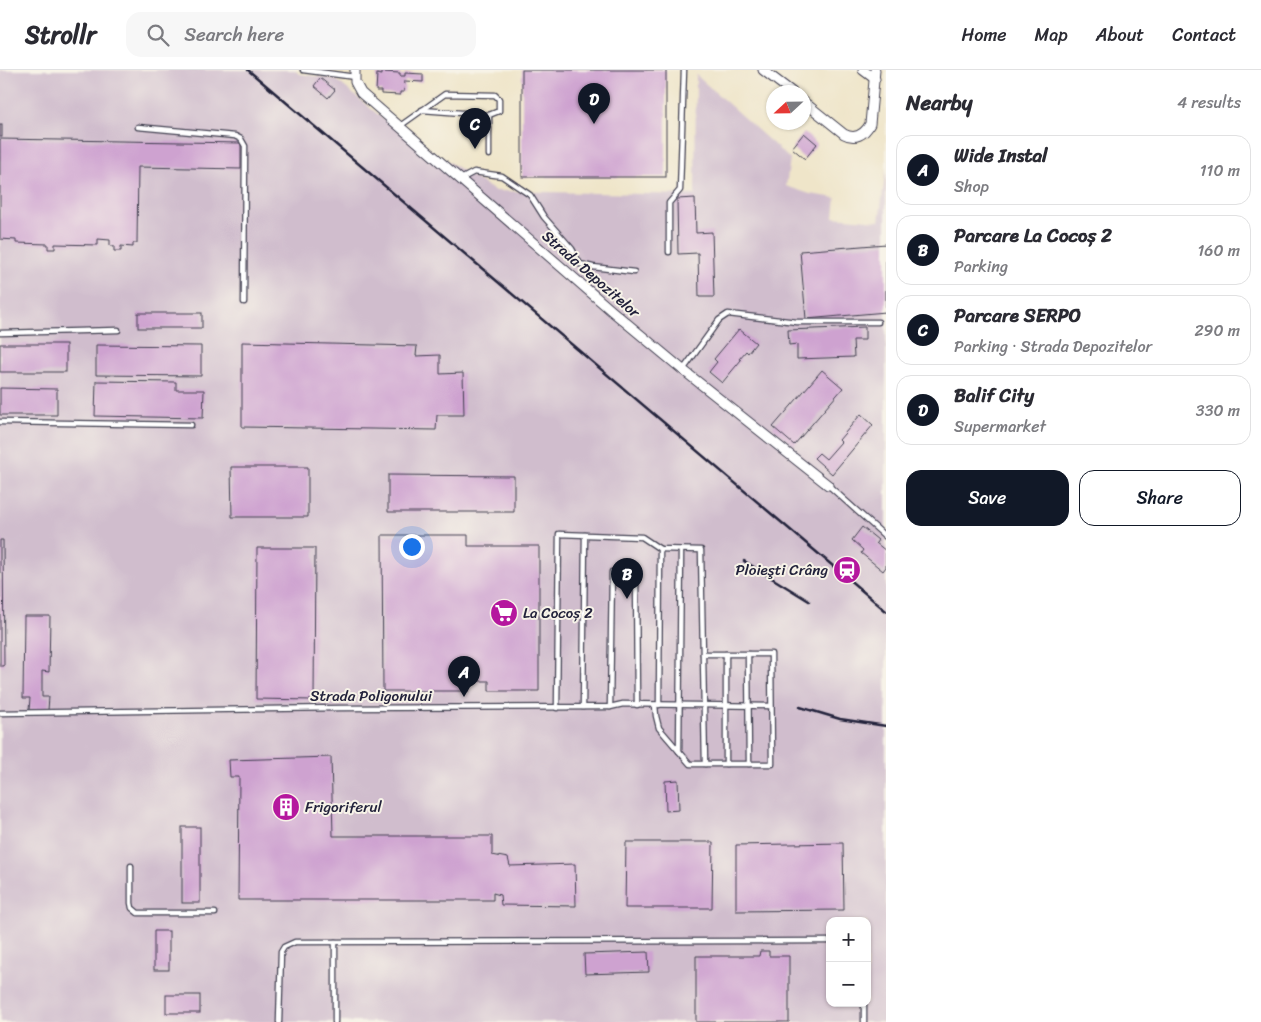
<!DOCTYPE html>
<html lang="en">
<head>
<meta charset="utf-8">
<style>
  body { margin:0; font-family:Sriracha,sans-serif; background:#f7f7f7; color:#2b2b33 }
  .controls { position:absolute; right:15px; bottom:15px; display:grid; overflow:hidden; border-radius:10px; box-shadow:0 1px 4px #0004 }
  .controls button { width:45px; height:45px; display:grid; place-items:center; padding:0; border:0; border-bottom:1px solid #e1e1e2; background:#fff; color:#2b2b33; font:25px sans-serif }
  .compass { position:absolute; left:766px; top:15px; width:45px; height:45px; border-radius:50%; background:#fff; box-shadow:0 1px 4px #0004; rotate:248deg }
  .you { position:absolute; left:411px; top:476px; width:18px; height:18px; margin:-12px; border:4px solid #fff; border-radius:50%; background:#1a73e8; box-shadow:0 0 0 8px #1a73e833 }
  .badge { display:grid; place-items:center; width:32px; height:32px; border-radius:50%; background:#111827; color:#fff; font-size:16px; font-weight:700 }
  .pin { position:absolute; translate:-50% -41px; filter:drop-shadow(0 1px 2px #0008) }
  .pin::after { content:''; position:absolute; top:26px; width:18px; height:15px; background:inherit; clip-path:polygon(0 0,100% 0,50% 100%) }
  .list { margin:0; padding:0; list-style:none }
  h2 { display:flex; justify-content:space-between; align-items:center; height:65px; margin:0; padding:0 20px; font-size:21px }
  h2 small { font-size:16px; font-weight:400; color:#7c7c81 }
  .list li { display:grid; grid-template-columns:32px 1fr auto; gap:15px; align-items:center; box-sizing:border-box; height:70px; margin:0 10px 10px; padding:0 10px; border:1px solid #e1e1e2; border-radius:15px }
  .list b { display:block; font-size:19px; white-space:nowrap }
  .list p { margin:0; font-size:16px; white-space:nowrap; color:#7c7c81 }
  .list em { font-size:16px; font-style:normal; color:#7c7c81 }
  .actions { display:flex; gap:10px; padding:15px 20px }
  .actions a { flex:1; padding:11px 0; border:1px solid #111827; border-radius:15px; text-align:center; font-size:18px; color:#111827 }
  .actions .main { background:#111827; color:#fff }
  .icon { flex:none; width:28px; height:28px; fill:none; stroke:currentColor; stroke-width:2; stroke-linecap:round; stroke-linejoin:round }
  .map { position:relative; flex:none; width:886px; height:952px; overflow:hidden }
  header { display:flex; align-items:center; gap:30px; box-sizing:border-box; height:70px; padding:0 25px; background:#fff; border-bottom:1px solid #e1e1e2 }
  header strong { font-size:24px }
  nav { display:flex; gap:28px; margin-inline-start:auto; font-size:18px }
  .search { width:350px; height:45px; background:#f7f7f7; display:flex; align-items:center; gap:12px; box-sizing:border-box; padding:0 18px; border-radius:15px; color:#7c7c81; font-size:19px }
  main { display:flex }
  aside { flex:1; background:#fff }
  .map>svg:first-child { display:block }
</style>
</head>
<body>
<header>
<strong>Strollr</strong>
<div class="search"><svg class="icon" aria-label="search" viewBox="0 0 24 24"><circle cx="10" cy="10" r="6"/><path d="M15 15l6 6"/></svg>Search here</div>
<nav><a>Home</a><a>Map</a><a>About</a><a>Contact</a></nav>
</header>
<main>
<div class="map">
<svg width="886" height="952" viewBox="0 0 886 952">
  <rect width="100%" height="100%" fill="#f7f3e8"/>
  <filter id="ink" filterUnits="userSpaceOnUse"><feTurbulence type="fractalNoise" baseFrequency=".02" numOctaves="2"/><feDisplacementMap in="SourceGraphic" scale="10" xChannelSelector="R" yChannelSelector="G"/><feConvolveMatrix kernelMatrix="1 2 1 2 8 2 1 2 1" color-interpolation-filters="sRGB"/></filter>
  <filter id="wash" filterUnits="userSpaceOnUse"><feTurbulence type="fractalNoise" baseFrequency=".0096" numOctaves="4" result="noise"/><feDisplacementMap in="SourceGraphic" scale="20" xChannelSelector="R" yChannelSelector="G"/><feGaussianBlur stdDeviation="1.12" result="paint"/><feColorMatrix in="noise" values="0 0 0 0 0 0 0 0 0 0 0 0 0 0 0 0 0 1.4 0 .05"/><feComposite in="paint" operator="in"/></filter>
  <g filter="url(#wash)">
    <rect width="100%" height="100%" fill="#efe5c9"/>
    <path fill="#d0bdcd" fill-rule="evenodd" d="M0,0H294L300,4L335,9L393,57L495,121L695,125L696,5L790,89L786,116L810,124L836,128L834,147L879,151L886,99V952H0ZM830,851H867V933H830Z"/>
    <g id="blocks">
      <g fill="#cea2d0">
        <rect x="522" y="0" width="144" height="107"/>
        <path d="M382,2L400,3V6H405V3L423,4V12L405,11L404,22H400V25L381,24V21H376L377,4L382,5Z"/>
        <path d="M320,8L335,20L328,28L314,16Z"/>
        <rect x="0" y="54" width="2" height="13"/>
        <path d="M804,63L817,74L805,89L792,78Z"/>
        <path d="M0,69L241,73V99L138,97L137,173H133V177L121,176V181H114V176H110V170L98,169V175L55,174V179H48V174L16,173V170L0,169Z"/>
        <path d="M695,128L696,163L712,162L714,227H699L698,183L678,184L677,129Z"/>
        <path d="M886,174V242L806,249L800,181Z"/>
        <rect x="138" y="243" width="64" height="15"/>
        <path d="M865,257V270H853L854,287L797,289V274L789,275L788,260Z"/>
        <path d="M739,259L756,273L748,283L746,281L739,289L741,290L722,313L709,302L717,292L714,289Z"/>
        <path d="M242,272L417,276L416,286L440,285V304L463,303L464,345H437L436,360L242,357Z"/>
        <rect x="0" y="274" width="66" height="28"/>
        <path d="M96,275L201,276V306L96,305Z"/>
        <path d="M822,300L843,318L794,375L773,357Z"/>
        <path d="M96,311L176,312V320H204L203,348L95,346Z"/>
        <path d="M0,318L57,319V345H0Z"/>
        <path d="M861,344L873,355L832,404L814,388L819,383L826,389L841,372L839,370Z"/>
        <path d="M231,397H308V447H232Z"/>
        <path d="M388,405L514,406V442H388Z"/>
        <path d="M862,457L878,470L876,473L886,481V497L883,501L861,483L863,480L852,470Z"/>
        <path d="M382,465H468V476H539V621H489V611H469V621H383Z"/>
        <path d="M0,470H3L4,596H0Z"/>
        <path d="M257,478H315L314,630L256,629Z"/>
        <path d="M24,546H50L49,602L42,601V627H49L48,640H29L30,628H23Z"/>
        <path d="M331,687L333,766H492V785L508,788L510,796L575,794L576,836L501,835L500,825L493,823V830H238L239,707H230L229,690Z"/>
        <path d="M678,710L679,740L666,741L665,711Z"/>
        <rect x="182" y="757" width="18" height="76"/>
        <path d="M626,772H713L712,838H625Z"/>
        <path d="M843,773L844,840L736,841V775Z"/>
        <rect x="154" y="861" width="15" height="39"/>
        <path d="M760,881H769V886H789V952H696V886H759Z"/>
        <path d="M648,882L649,902L585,904L584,884Z"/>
        <rect x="166" y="925" width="34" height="18"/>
      </g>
    </g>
  </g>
  <g filter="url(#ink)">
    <use href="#blocks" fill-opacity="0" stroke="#413f50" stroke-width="1"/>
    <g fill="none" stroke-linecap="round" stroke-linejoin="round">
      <g stroke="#413f50" stroke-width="7">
        <g id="lane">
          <path d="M303,0L355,7"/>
          <path d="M422,40L489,45V85"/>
          <path d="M400,56L445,24L495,25L499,29V41L489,45"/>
          <path d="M138,57L235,66L241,69L245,76L244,232"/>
          <path d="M461,109L474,102L502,106L530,125L544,147L572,179L580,194L593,197L634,202"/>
          <path d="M669,182V133L680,120L684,0"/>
          <path d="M0,263L118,260"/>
          <path d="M683,300L719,250L728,244L797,252H878"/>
          <path d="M0,352L191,355"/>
          <path d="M828,415L886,467"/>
          <path d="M636,506L637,635"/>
          <path d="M748,584L749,694"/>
          <path d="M655,635L656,646L659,658L690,694H772L771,584H703"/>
          <path d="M659,635L660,479"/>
          <path d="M583,637L585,465"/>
          <path d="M610,637L612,502"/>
          <path d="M557,638L559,464L642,467L660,479L701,480L705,694"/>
          <path d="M0,643L340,638L610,637L623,634L771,636"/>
          <path d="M679,681L681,480"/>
          <path d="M726,694V584"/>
          <path d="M131,796V833L132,838L138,843H215"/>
          <path d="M864,933V952"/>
          <path d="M279,952L281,882L284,877L295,872L830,871"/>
          <path d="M335,952V872"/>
        </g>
      </g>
      <g stroke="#413f50" stroke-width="11">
        <g id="street">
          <path d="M355,0V12L361,23L612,241L683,300L828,415"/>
          <path d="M763,0L792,22"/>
          <path d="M863,0L875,9"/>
          <path d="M804,32L844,64C855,70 864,65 870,54L875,0"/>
        </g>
      </g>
      <use href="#lane" stroke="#fff" stroke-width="4.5"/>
      <use href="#street" stroke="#fff" stroke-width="9"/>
      <g stroke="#22223b" stroke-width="2.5">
        <path d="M248,0L886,541"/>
        <path d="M744,491L809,531"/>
        <path d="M800,637L840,649L886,656"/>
      </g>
    </g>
  </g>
  <defs>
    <g id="station-disc" transform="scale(1.4375)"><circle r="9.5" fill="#b5179e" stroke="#f7f3e8"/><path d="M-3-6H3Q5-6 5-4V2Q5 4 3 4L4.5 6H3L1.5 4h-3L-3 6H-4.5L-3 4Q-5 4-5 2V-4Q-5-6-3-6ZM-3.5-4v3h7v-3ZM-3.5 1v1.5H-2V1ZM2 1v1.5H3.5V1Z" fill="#fff"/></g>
    <g id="supermarket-disc" transform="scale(1.4375)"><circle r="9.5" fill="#b5179e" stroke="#f7f3e8"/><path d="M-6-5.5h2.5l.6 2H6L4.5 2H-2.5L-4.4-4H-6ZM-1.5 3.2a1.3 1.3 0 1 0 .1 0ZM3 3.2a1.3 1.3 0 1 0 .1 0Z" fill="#fff"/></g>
    <g id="building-disc" transform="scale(1.4375)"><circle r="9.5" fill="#b5179e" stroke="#f7f3e8"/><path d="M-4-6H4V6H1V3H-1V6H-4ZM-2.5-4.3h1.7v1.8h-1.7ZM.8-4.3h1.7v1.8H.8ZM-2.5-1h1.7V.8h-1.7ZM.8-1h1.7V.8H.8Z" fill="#fff"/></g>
  </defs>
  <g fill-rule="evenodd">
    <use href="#station-disc" x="847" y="500"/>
    <use href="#supermarket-disc" x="504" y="543"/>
    <use href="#building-disc" x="286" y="737"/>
  </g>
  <g text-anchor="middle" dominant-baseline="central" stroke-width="4" stroke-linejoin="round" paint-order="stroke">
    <g font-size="15" fill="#22223b" stroke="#f7f3e8">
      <text transform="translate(591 204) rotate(41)">Strada Depozitelor</text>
      <text x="371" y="626">Strada Poligonului</text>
    </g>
    <g font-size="15" fill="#22223b" stroke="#f7f3e8" text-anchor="start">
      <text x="828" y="500" text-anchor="end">Ploieşti Crâng</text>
      <text x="523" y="543">La Cocoș 2</text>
      <text x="305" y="737">Frigoriferul</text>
    </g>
  </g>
</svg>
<div class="controls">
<button>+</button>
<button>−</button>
</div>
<svg class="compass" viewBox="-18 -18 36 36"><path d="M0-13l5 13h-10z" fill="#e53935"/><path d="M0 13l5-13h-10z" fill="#7c7c81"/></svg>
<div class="you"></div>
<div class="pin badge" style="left:464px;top:627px">A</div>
<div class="pin badge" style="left:627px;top:529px">B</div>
<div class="pin badge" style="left:475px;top:79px">C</div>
<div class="pin badge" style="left:594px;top:54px">D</div>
</div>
<aside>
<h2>Nearby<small>4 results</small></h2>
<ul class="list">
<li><span class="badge">A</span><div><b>Wide Instal</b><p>Shop</p></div><em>110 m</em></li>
<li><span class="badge">B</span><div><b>Parcare La Cocoș 2</b><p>Parking</p></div><em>160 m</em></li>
<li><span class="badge">C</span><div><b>Parcare SERPO</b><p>Parking · Strada Depozitelor</p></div><em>290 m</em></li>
<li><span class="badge">D</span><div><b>Balif City</b><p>Supermarket</p></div><em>330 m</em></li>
</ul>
<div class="actions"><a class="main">Save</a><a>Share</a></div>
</aside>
</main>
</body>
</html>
